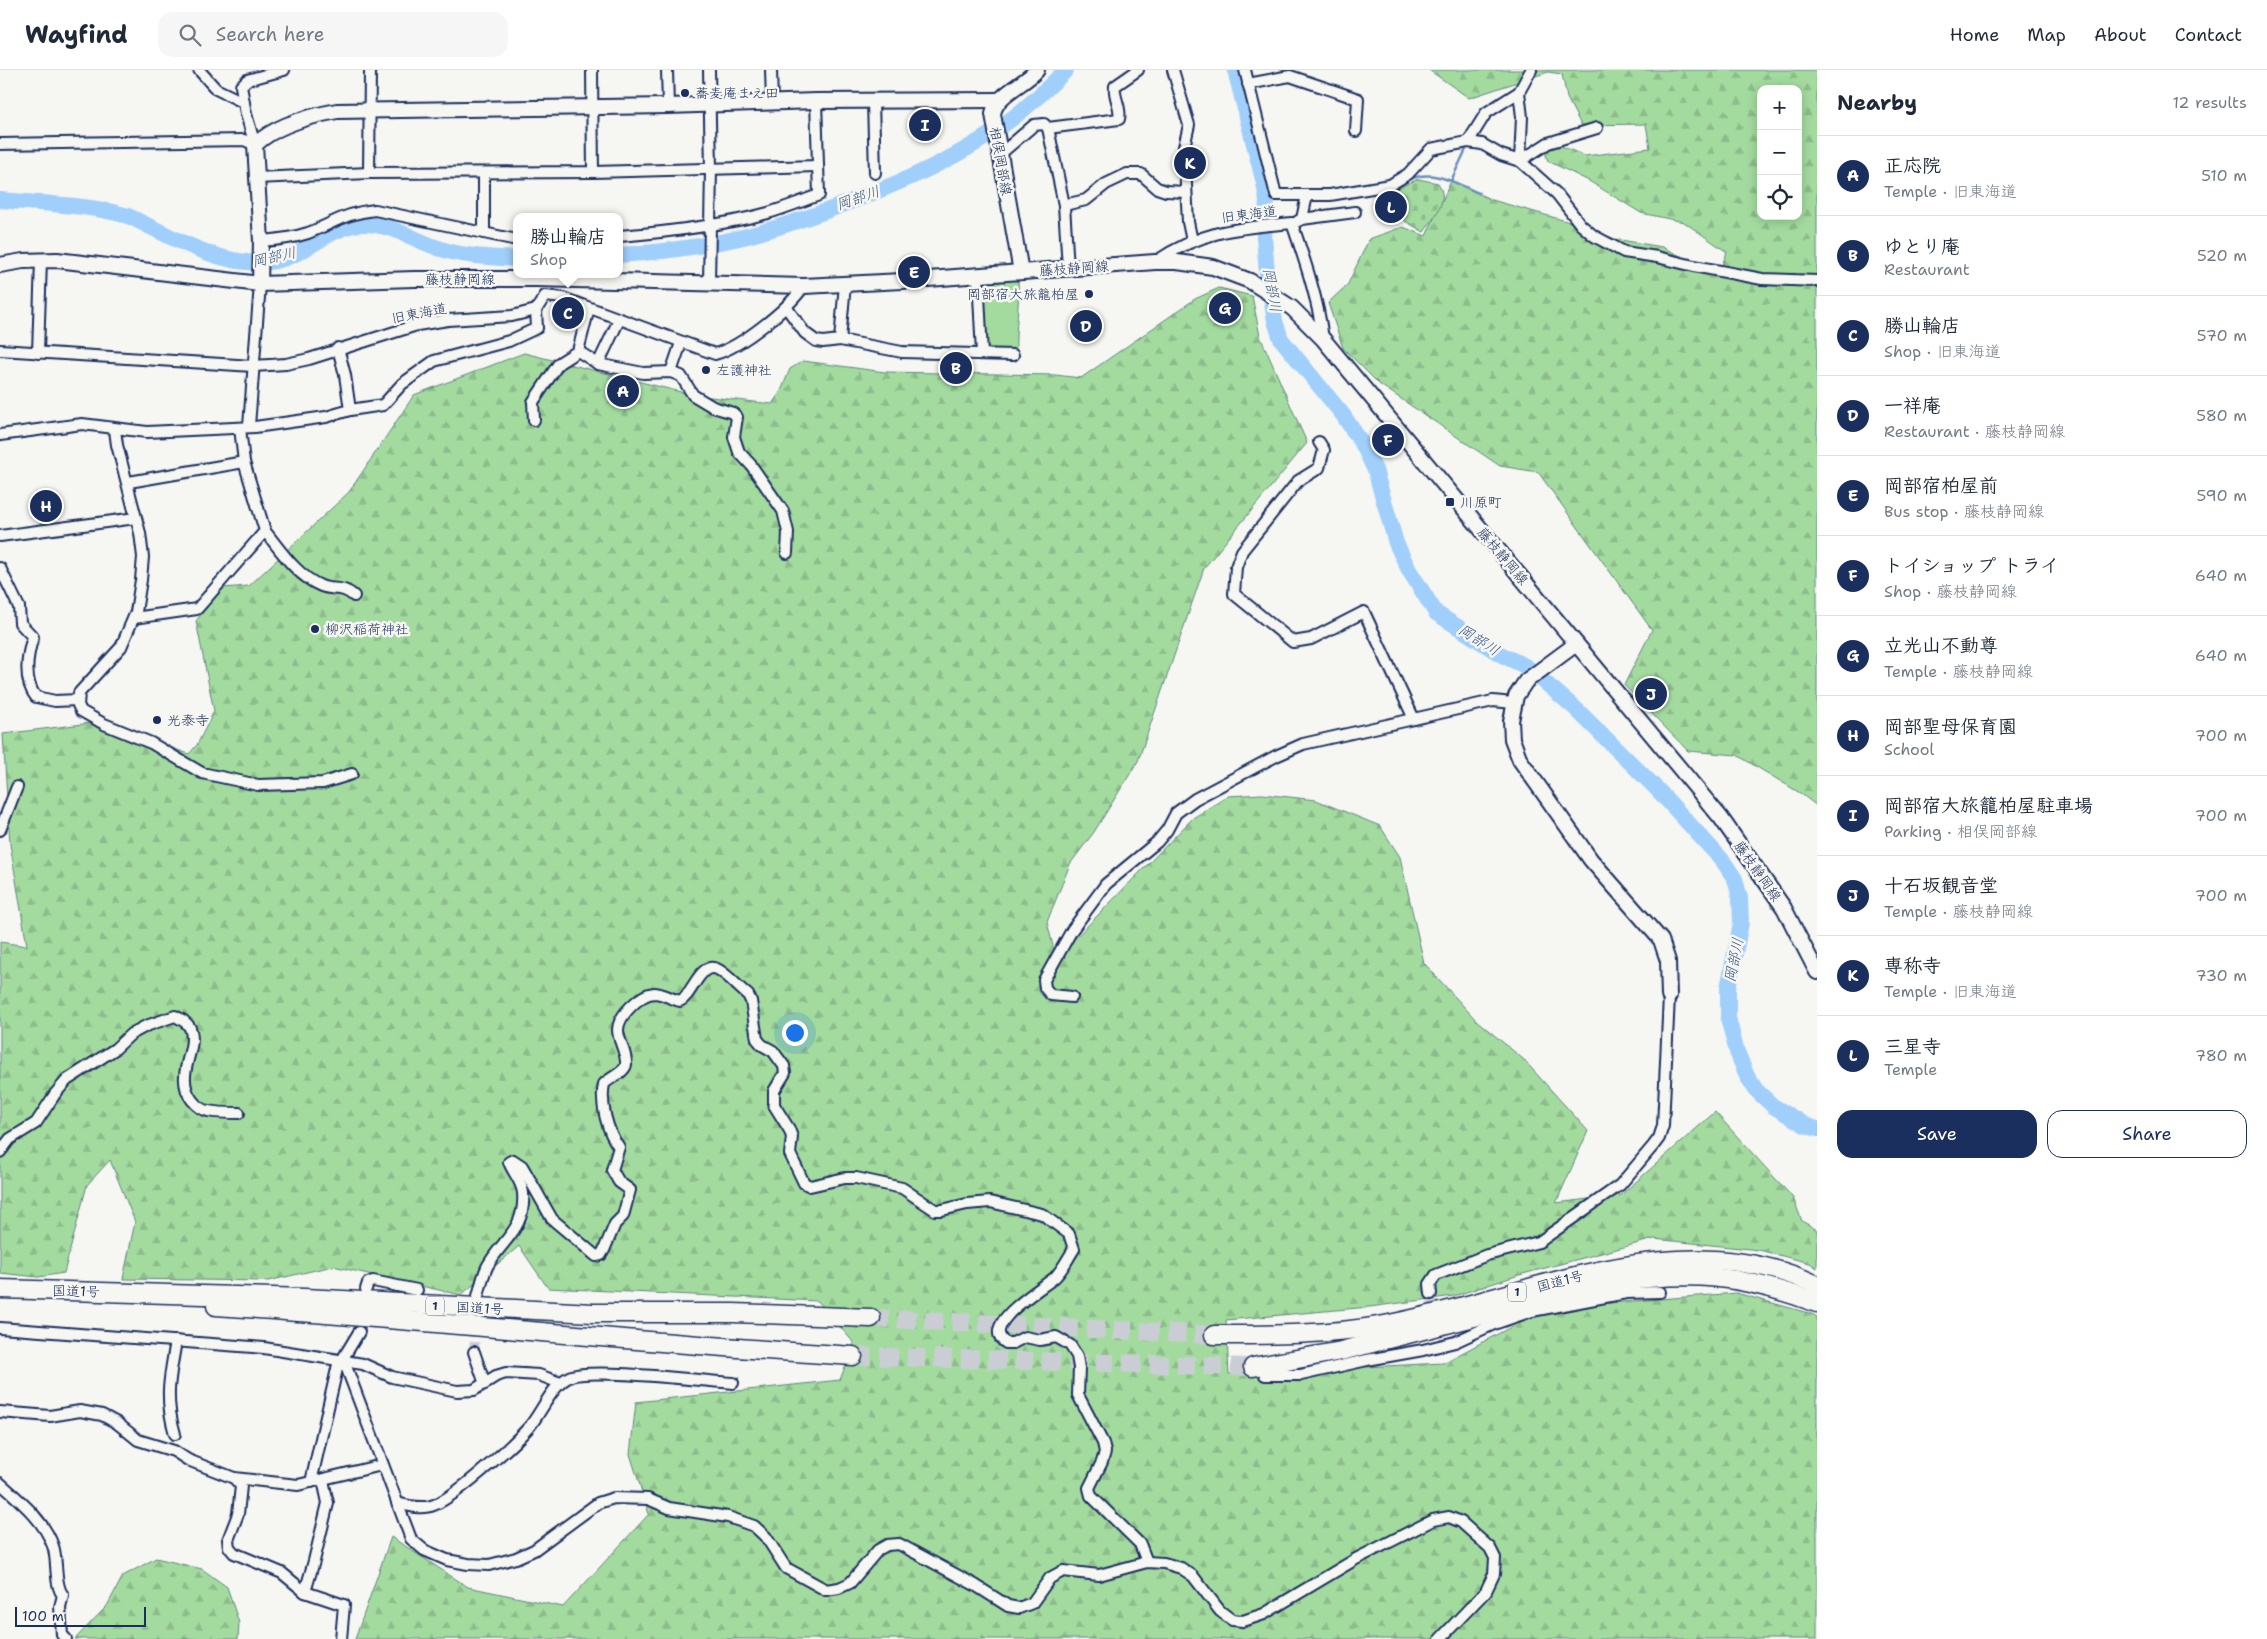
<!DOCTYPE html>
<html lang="en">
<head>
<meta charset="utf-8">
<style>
  body { margin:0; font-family:"Shantell Sans","Klee One",sans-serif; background:#f6f6f7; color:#1f2937 }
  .controls { position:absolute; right:15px; top:15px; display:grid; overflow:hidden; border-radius:10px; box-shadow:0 2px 12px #0003 }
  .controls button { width:45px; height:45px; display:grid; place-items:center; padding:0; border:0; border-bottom:1px solid #e0e1e3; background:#fff; color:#1f2937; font:25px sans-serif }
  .scale { position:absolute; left:15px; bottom:12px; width:131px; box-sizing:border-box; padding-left:5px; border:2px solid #1b2f5e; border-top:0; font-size:14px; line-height:18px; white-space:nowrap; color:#1b2f5e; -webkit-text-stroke:4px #f6f6f2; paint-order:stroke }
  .you { position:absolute; left:794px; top:962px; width:18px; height:18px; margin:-12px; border:4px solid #fff; border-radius:50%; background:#1a73e8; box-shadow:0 0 0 8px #1a73e833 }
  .badge { display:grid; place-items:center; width:32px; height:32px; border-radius:50%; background:#1b2f5e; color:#fff; font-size:16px; font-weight:700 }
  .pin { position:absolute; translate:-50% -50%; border:2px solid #fff; box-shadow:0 1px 5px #0006 }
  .popup { position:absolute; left:513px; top:143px; width:110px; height:65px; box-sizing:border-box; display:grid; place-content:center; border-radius:10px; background:#fff; filter:drop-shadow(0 1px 4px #0005); font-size:16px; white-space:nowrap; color:#747a83 }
  .popup b { font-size:19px; color:#1f2937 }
  .popup::after { content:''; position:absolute; left:50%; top:100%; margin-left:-10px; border:10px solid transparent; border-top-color:#fff }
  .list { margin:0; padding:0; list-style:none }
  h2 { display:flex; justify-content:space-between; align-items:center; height:65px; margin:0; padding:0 20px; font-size:21px }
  h2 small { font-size:16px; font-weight:400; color:#747a83 }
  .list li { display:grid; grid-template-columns:32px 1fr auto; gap:15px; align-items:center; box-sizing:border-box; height:80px; padding:0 20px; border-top:1px solid #e0e1e3 }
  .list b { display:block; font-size:19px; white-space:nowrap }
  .list p { margin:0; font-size:16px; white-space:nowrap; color:#747a83 }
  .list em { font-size:16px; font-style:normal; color:#747a83 }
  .actions { display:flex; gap:10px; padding:15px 20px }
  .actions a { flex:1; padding:11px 0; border:1px solid #1b2f5e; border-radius:15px; text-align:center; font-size:18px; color:#1b2f5e }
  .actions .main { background:#1b2f5e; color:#fff }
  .icon { flex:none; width:28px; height:28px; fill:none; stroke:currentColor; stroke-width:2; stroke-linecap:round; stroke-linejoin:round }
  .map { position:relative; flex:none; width:1817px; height:1569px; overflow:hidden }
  header { display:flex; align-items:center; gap:30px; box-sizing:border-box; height:70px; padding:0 25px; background:#fff; border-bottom:1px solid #e0e1e3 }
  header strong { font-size:24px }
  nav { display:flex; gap:28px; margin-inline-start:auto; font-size:18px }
  .search { width:350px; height:45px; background:#f6f6f7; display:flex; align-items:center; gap:12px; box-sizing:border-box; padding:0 18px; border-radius:15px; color:#747a83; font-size:19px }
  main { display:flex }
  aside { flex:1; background:#fff }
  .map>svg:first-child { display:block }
</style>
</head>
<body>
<header>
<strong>Wayfind</strong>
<div class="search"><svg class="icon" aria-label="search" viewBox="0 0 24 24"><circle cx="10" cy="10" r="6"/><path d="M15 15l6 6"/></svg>Search here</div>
<nav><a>Home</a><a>Map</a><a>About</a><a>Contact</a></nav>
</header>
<main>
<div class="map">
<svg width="1817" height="1569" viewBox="0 0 1817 1569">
  <defs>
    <pattern id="forest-firs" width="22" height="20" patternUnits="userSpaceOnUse" patternTransform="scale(1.25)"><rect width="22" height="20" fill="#a3db9f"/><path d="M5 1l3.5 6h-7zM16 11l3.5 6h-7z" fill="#8cbc8b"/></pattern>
    <pattern id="cemetery-stones" width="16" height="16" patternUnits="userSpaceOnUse" patternTransform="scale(1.25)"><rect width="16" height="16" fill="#a3db9f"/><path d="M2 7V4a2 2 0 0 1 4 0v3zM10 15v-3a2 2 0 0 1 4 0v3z" fill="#8cbc8b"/></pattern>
  </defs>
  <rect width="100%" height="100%" fill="#f6f6f2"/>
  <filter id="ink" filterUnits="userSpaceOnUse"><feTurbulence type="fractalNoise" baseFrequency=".02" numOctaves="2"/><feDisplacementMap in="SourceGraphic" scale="10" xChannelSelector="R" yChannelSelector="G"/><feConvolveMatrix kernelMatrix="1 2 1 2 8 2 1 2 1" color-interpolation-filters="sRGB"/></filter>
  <g filter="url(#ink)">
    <path fill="#a3db9f" stroke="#5f857e" d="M1018,210C1020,235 1015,256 1016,280L987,282L983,213Z"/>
    <g fill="url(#forest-firs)" stroke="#5f857e" fill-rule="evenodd">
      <path d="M1429,0H1817V736L1800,723L1737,685L1688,681L1624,615L1652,560L1538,402L1500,396L1379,314L1343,278L1328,233L1348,214L1369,169L1403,157L1426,166L1451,111L1492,130L1577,154L1615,169L1662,177L1701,196L1721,198L1727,182L1684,152L1641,143L1589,111L1548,91L1544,79L1561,76L1585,86L1650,78L1646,54L1581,55L1567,28L1562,4L1548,2L1469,28ZM1761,19H1798V146H1761Z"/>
      <path d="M1219,218L1252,226L1260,266L1307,373L1204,498L1138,691L1094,762L1070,794L1047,852L1056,888L1193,748L1228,726L1262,724L1316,730L1380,756L1400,787L1424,893L1476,950L1523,989L1588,1061L1556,1133L1621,1125L1715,1042L1793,1128L1802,1151L1817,1160V1198L1810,1193L1759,1180L1654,1169L1519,1205L1454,1226L1369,1237L1226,1250L1229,1304L1443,1293L1547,1238L1736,1223L1812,1244L1817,1247V1569H355L391,1467L468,1517L563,1537L649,1444L630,1384L636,1332L840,1310L854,1273L818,1231L548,1218L519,1176L461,1225L333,1196L268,1211L123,1209L135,1152L110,1090L87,1115L64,1203L38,1207L0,1203V872L27,876L10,774L3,664L99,652L189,684L197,675L214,641L196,551L222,518L249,516L349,422L414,325L524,283L693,325L772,334L781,321L790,299L803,291L885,302L1055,305L1081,308L1195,229Z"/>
      <path d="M156,1488L202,1499L227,1517L239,1553L238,1569H75L107,1536L123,1506Z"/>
    </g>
    <path fill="url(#cemetery-stones)" stroke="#5f857e" d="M1418,109L1438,113C1450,131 1434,147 1424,162L1405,151L1396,119Z"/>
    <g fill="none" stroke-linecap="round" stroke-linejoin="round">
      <g stroke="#6b8fbc" stroke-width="2.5">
        <path d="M1408,110C1433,98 1455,113 1479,123"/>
        <path d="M1451,111L1468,75"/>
        <path d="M1267,131L1290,130"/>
        <path d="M0,1253L63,1258"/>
        <path d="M193,1268L262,1273"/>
        <path d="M275,1275L341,1284"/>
        <path d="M518,1300L524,1298L540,1301"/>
        <path d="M545,1302L564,1306"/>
        <path d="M571,1302L577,1299H585"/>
        <path d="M720,1307L738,1308"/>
      </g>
      <g stroke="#a0cffb" stroke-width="16">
        <path d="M1235,0L1264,113L1267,131L1264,167L1267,203L1275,251L1281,269L1343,345L1363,375L1375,400L1396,473L1409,500L1436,543L1500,584L1527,597L1576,639L1657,719L1723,791L1735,809L1740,828L1741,853L1728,918V948L1737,982L1747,1006L1756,1020L1773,1036L1805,1055L1817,1059"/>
        <path d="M0,130C43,134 87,134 128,146C176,168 240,210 293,185C315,175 337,155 362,154C391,153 415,171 441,179C465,187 492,187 517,189"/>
        <path d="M619,185C660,182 700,177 739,168C769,161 798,151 826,141C888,118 953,92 1006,53C1028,37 1047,19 1066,0"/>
      </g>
      <g stroke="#caced4" stroke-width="10" stroke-dasharray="10 5" stroke-linecap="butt">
        <path d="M1431,1224L1441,1266"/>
        <path d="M474,1282L476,1251"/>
      </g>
      <g stroke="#caced4" stroke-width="18" stroke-dasharray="18 9" stroke-linecap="butt">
        <path d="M871,1248L1214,1265"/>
        <path d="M853,1286L1253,1297"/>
      </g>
      <g stroke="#1b2f5e" stroke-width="14">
        <g id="street">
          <path d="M199,0L216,19L243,32"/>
          <path d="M592,0L593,102"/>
          <path d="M667,0L668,36"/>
          <path d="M709,0L711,99L709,213"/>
          <path d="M771,0L772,33"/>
          <path d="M1173,0L1189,55L1184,77L1188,152L1192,171"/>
          <path d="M1245,0L1276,125H1330L1390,115L1408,104L1431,79L1468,72L1482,74L1501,85L1520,91L1557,124L1581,155L1594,166L1624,182L1657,187L1694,196L1762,209L1817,211"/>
          <path d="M1248,14L1290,6L1358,29L1356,61"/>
          <path d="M1519,22L1522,47L1520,91"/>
          <path d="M873,32L875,103"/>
          <path d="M1048,58L1119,49C1122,38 1113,27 1115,16L1138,0"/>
          <path d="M1468,72L1486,43L1519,22L1531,0"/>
          <path d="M0,74L244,70L255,75"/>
          <path d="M255,75L246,44L241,16L247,10L284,0"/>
          <path d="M999,85L1034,55L1044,54L1048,58L1064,135L1068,198"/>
          <path d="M1520,91L1548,73L1597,58"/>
          <path d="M369,103L370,0"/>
          <path d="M256,108L369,103L593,102L817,96"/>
          <path d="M1064,135L1086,130L1106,114L1127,104H1141L1157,118L1166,121L1186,122"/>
          <path d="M1302,149L1355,142"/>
          <path d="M1298,151L1302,149L1307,125"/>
          <path d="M484,163V103"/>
          <path d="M619,166C669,162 720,156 768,143C785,138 802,131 819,125L816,31"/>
          <path d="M261,171C277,170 293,168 308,163C334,153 345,143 375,140L517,170"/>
          <path d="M1155,192C1202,160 1239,158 1292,153C1305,191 1318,229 1323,269"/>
          <path d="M978,206L982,284"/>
          <path d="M786,237L805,263L816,271L823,272L840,270L902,282L1013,285"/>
          <path d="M840,270L845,214"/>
          <path d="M338,278L345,305L350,340"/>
          <path d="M0,280L253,296L286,294L309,289L417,255L448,250L512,246L536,240L545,226L563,228L715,284C741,277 788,239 804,216"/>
          <path d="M578,281L589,238"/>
          <path d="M38,283L41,190"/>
          <path d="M598,294L619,250"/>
          <path d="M671,302L681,273"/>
          <path d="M534,350L533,332L559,293L578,281L598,294L643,303L671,302L681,306L693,325L713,337L733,343L737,347L734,367L739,382L751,395L783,441L788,462L787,483"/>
          <path d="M249,356L260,214"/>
          <path d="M115,360L117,375L140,463L143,487L141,510L136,542L121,577L79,623L78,635L81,641L104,654L151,673L202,703L258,715L323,713L352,704"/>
          <path d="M0,365L82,354L147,362L255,357L326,347L350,340L383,335L402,314L434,291L509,271L537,258L536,240"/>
          <path d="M1319,372L1324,380L1319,398L1298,411L1242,481L1236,497L1234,524L1293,572L1311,569L1364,542L1414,649"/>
          <path d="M129,412L244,392"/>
          <path d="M265,461C281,481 297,506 321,516C333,521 342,515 354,526"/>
          <path d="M0,466L136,448"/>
          <path d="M0,498L19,537L20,553L33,567C27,585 23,611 36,627L55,631L78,630"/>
          <path d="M134,548L197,539L265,461L244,392L240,358"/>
          <path d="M0,760L17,717"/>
          <path d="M1072,927L1051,925L1045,918L1044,910L1072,860L1106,814L1157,772L1167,760L1176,743L1195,729L1276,686L1303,674L1493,631L1513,633"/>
          <path d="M0,1082L10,1069L36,1053L55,1024L67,1010L115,979L131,964L146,956L175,946C181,949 187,952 190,958C199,979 173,1005 192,1030C196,1035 201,1040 208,1041C218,1043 229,1043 239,1043"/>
          <path d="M366,1219L368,1213L373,1211L417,1220"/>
          <path d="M1431,1224L1430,1214L1436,1205L1487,1185L1539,1172L1620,1115L1653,1076L1659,1068L1663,1056L1669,926"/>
          <path d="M477,1230C480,1219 482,1208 487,1197C501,1170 526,1160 523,1123C522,1111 513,1103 509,1092L513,1090L522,1096L552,1149L596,1186L601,1185L604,1180L615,1154L623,1146L630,1120L619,1112L612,1100L619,1077C607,1062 600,1033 604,1014C609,1008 626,1002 626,994C627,983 618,971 618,960C618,946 640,924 654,923C662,923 672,929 680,931C693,925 700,889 719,900C729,906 739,918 748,925L751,931L757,969L762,975L773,981L784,996L785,1003L774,1021V1035L789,1059L792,1067L790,1084L804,1113L810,1116L845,1108H856L902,1118L935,1140H942L967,1134L990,1132L1042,1144L1069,1164L1074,1179C1068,1188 1062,1201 1054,1208C1041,1219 978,1256 1006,1273H1013L1025,1267L1040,1270L1056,1267L1070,1275L1077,1286L1079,1298L1078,1325L1103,1373L1105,1382L1102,1392L1089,1418L1091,1426L1140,1474L1147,1492"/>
          <path d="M0,1258L264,1278L363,1294L392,1307L457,1321L474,1320L496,1306L506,1303L539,1305L560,1313"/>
          <path d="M474,1282L485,1314"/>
          <path d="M342,1290L359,1262"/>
          <path d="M344,1291L411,1469L424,1480L447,1490L468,1494L489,1495L516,1488L534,1480L598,1433L614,1428L648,1429L669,1438L728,1447L754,1456L766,1467L786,1498L826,1520L839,1518L850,1513L878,1480L887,1475L899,1474L975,1515L1008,1536L1019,1538L1032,1533L1050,1508L1063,1501L1099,1505L1147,1492L1164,1493L1181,1498L1193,1506L1220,1541L1232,1550L1243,1551L1264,1544L1356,1489L1433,1450L1449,1447L1461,1452L1490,1478L1495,1488L1494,1504L1486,1521L1440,1569"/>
          <path d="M1265,1305H1301L1367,1290L1423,1280L1455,1272L1494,1254L1532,1241L1626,1223L1660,1222"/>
          <path d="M0,1342L50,1346L80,1341L102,1345L117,1353L138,1370L174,1381L188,1390L234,1408L241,1416L238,1444L228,1470L229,1477L234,1483L282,1503L305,1522L344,1535L341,1569"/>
          <path d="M175,1364C164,1327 170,1307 176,1271"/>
          <path d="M234,1408L298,1415L382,1395"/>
          <path d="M311,1412L339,1290"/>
          <path d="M0,1413C20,1431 44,1450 53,1476C58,1489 54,1516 63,1525L60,1537L62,1565L66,1569"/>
          <path d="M397,1433C408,1436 420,1439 431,1436C451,1431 514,1374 529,1357C542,1342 551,1316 569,1307C589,1297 704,1311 733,1313"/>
          <path d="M305,1522L314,1491L328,1433L323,1410"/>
        </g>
      </g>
      <g stroke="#1b2f5e" stroke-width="18">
        <g id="secondary">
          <path d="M0,195L23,191L57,190L260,214L414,209H536L804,216L902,211L1155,192H1177L1213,197L1250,211L1292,238L1323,269L1721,748L1784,838L1817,902"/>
          <path d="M1021,202L993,44C996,24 1024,15 1037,0"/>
          <path d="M260,214L261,171L255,75C275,55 310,46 337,41L668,36L816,31L999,30"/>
          <path d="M1576,574L1526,611L1516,626L1511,651L1512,669L1520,690L1591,790L1661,870L1668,891L1669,926"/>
        </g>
      </g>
      <g stroke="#1b2f5e" stroke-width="21">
        <g id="highway">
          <path d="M0,1219L305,1228L593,1243H733L871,1248"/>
          <path d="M216,1236C429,1250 640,1273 853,1286"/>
          <path d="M1214,1265C1271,1265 1328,1265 1384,1255C1525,1229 1676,1149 1817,1215"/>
          <path d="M1253,1297L1341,1281L1611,1212C1692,1201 1739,1204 1817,1233"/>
        </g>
      </g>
      <use href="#street" stroke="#f6f6f2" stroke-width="10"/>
      <use href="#secondary" stroke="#f6f6f2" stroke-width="14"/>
      <use href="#highway" stroke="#f6f6f2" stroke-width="18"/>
    </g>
  </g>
  <g fill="#1b2f5e" stroke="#f6f6f2" stroke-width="2">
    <circle cx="685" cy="23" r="5"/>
    <circle cx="1089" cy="224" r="5"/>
    <circle cx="706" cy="300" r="5"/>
    <rect x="1445" y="427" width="10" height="10" rx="2.5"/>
    <circle cx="315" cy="559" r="5"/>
    <circle cx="157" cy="650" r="5"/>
  </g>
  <g text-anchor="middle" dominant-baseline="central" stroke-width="5" stroke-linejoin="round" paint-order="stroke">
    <g fill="#f6f6f2" stroke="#5d6b8a" stroke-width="1">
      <rect x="1508" y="1212.5" width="18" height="19" rx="4"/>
      <rect x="426" y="1226.5" width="18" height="19" rx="4"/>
    </g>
    <g font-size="12" font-weight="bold" fill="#1b2f5e">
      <text x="1517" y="1222">1</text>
      <text x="435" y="1236">1</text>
    </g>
    <g font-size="14" fill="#1b2f5e" stroke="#f6f6f2" text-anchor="start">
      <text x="695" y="23">蕎麦庵まえ田</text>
      <text x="1079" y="224" text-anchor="end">岡部宿大旅籠柏屋</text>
      <text x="716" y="300">左護神社</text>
      <text x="1460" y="432">川原町</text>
      <text x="325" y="559">柳沢稲荷神社</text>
      <text x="167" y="650">光泰寺</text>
    </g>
    <g font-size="14" fill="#1b2f5e" stroke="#f6f6f2">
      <text transform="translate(1001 91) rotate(80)">相俣岡部線</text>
      <text transform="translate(1249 144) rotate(-7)">旧東海道</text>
      <text transform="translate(1074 198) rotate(-4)">藤枝静岡線</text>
      <text x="460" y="209">藤枝静岡線</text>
      <text transform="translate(419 243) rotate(-11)">旧東海道</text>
      <text transform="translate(1503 486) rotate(50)">藤枝静岡線</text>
      <text transform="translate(1758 801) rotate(55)">藤枝静岡線</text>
      <text transform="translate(1560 1211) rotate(-15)">国道1号</text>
      <text transform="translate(76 1221) rotate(1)">国道1号</text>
      <text transform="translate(480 1238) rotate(3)">国道1号</text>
    </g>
    <g font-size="15" font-style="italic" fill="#3c5785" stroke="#f6f6f2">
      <text transform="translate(858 128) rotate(-19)">岡部川</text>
      <text transform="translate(274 187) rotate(-13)">岡部川</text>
      <text transform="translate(1272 220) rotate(80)">岡部川</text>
      <text transform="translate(1479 570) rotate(32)">岡部川</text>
      <text transform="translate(1734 890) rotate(-79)">岡部川</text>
    </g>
  </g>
</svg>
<div class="controls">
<button>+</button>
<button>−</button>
<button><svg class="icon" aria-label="locate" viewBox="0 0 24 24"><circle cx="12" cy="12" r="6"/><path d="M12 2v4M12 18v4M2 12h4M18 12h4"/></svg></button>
</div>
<div class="scale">100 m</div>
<div class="you"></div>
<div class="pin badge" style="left:623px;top:321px">A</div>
<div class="pin badge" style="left:956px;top:298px">B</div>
<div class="pin badge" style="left:568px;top:243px">C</div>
<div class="popup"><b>勝山輪店</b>Shop</div>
<div class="pin badge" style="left:1086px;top:256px">D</div>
<div class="pin badge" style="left:914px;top:202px">E</div>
<div class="pin badge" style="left:1388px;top:370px">F</div>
<div class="pin badge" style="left:1225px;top:238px">G</div>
<div class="pin badge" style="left:46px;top:436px">H</div>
<div class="pin badge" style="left:925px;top:55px">I</div>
<div class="pin badge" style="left:1651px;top:624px">J</div>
<div class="pin badge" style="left:1190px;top:93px">K</div>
<div class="pin badge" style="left:1391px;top:137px">L</div>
</div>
<aside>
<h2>Nearby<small>12 results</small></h2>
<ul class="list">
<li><span class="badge">A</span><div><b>正応院</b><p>Temple · 旧東海道</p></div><em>510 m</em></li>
<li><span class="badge">B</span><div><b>ゆとり庵</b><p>Restaurant</p></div><em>520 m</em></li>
<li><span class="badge">C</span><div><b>勝山輪店</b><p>Shop · 旧東海道</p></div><em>570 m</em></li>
<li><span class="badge">D</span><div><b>一祥庵</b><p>Restaurant · 藤枝静岡線</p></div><em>580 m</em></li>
<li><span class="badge">E</span><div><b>岡部宿柏屋前</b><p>Bus stop · 藤枝静岡線</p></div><em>590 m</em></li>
<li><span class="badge">F</span><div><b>トイショップ トライ</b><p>Shop · 藤枝静岡線</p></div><em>640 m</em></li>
<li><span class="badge">G</span><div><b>立光山不動尊</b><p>Temple · 藤枝静岡線</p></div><em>640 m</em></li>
<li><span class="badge">H</span><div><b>岡部聖母保育園</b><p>School</p></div><em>700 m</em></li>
<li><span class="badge">I</span><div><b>岡部宿大旅籠柏屋駐車場</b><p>Parking · 相俣岡部線</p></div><em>700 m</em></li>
<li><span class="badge">J</span><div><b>十石坂観音堂</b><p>Temple · 藤枝静岡線</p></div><em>700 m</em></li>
<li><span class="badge">K</span><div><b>専称寺</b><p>Temple · 旧東海道</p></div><em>730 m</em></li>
<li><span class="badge">L</span><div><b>三星寺</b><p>Temple</p></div><em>780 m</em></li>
</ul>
<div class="actions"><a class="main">Save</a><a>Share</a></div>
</aside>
</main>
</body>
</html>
